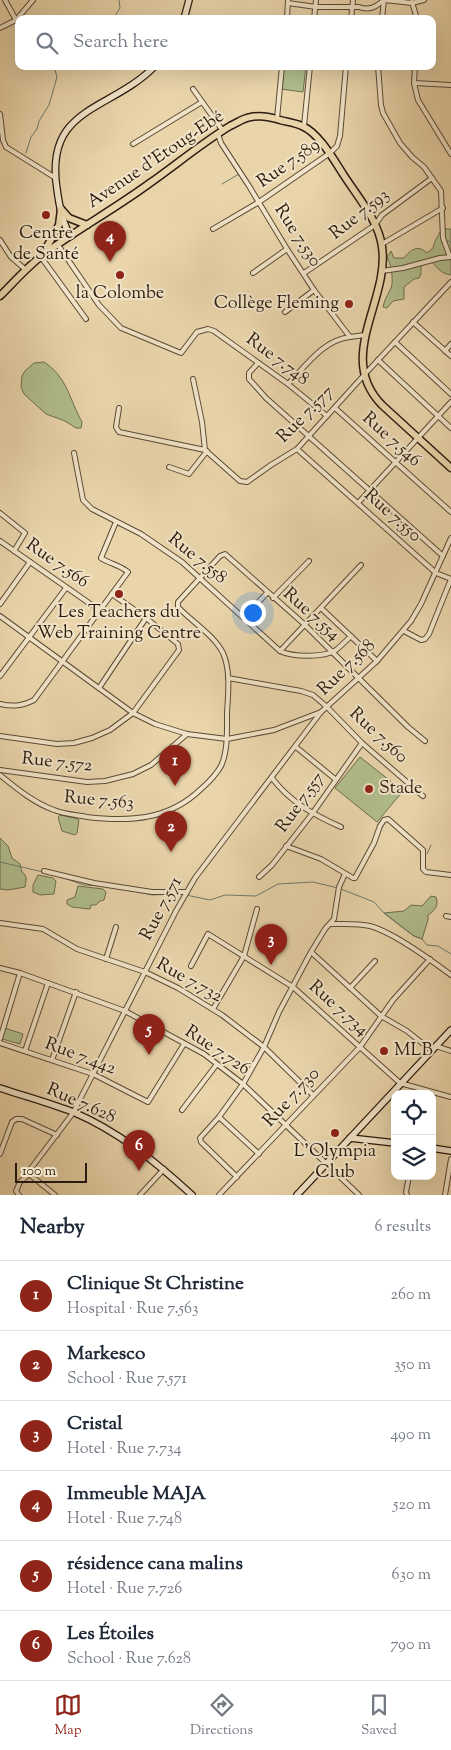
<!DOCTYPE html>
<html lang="en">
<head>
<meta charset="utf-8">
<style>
  body { margin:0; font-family:"Sorts Mill Goudy",serif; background:#f6f6f7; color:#1f2937 }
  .controls { position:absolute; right:15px; bottom:15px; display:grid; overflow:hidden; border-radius:10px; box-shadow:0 5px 20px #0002 }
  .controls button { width:45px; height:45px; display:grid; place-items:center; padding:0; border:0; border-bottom:1px solid #e0e1e3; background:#fff; color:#1f2937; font:25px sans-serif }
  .scale { position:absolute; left:15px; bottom:12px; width:72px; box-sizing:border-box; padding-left:5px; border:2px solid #2c1c10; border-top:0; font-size:14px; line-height:18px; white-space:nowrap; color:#2c1c10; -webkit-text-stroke:4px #f1e4c8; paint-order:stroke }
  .you { position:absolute; left:252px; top:612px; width:18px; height:18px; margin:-12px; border:4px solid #fff; border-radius:50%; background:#1a73e8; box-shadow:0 0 0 8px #1a73e833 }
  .badge { display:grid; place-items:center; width:32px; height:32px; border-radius:50%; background:#8f2418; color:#fff; font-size:16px; font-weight:700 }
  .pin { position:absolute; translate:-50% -41px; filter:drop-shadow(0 1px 2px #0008) }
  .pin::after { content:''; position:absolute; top:26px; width:18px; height:15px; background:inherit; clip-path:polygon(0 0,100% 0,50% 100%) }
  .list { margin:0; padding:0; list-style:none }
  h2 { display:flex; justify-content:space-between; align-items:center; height:65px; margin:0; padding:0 20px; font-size:21px }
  h2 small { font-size:16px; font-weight:400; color:#747a83 }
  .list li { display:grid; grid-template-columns:32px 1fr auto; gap:15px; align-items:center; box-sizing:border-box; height:70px; padding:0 20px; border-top:1px solid #e0e1e3 }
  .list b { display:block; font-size:19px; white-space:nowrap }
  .list p { margin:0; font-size:16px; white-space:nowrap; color:#747a83 }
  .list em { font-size:16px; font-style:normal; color:#747a83 }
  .icon { flex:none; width:28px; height:28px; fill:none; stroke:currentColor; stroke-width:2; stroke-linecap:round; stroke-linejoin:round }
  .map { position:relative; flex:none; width:451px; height:1195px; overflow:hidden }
  .search { position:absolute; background:#fff; box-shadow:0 5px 20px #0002; left:15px; right:15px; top:15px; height:55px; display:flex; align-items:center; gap:12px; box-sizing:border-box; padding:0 18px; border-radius:10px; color:#747a83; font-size:19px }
  .sheet { height:485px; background:#fff }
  nav { display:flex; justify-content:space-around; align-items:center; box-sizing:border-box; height:70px; border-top:1px solid #e0e1e3; background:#fff; font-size:14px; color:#747a83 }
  nav a { display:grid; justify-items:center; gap:2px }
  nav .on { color:#8f2418 }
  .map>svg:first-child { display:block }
</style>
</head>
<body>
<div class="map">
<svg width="451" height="1195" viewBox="0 0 451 1195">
  <rect width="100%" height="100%" fill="#ead5ab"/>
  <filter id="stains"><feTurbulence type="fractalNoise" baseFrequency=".004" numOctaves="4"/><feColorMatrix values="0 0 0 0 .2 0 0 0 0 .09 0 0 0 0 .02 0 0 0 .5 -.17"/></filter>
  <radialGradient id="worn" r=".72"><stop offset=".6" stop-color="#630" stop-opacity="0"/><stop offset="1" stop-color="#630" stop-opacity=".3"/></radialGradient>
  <g fill="#b1be8d" stroke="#6e6d4e">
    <path d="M284,66H306L303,92L281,89Z"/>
    <path d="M443,226L446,229H451V275C441,274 436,267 430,259H428L421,267V274L419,278L414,279L404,287V299L393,301L387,308L383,307C384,300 388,295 391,288C394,281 391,264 387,257L391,251L394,258H404C410,250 418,244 427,253L433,248C434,240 440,234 443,226Z"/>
    <path d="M44,362C68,378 69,399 82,422L81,428H76L65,421L46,414L24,394L21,387L22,376L25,371L34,363Z"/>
    <path d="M360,757L403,791L377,822L335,788Z"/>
    <path d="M60,815L75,818L79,820L77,833L75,835L62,831L58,817Z"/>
    <path d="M0,838L8,846L12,858L20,864L22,872C28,876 26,881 25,887L8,890L0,889Z"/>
    <path d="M38,875L53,878L56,881L54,894L40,895L33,892V885Z"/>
    <path d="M78,886L103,889L106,892L104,900L100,901L96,905H91L90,906L91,908L89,909L72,907L67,904V900L75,897Z"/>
    <path d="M431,896L436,897C439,906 435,910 428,915V920L422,939L414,936L384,913L404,911L411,905L422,906Z"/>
    <path d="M5,1028L23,1034L20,1044L2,1039Z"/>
  </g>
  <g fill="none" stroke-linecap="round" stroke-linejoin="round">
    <g stroke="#6d7a6c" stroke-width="1">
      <path d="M113,19L120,8L119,0"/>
      <path d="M26,153L31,137L37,129L39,121L49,105L57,77L55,70L58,66"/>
      <path d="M222,184L239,174"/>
      <path d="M444,240L451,242"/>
      <path d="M427,854L431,845"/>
      <path d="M0,862L43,872"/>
      <path d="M64,878L84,885L103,886"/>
      <path d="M341,889L374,902L384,913L399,925L414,936L422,939L427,945L438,946L451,954"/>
      <path d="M134,891L152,895L175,894"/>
      <path d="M181,894L210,900L225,895L256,896L278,884L313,882L338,888"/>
    </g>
    <g stroke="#5c4a37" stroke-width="6">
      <g id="street">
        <path d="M5,0L16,20"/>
        <path d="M412,2L417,19"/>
        <path d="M288,3L316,7H359C369,11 376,7 384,0L412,3L424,0"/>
        <path d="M287,19L288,0"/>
        <path d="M314,19L316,0"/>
        <path d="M351,19L353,0"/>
        <path d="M382,19L384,0"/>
        <path d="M0,28L16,20L33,0"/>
        <path d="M378,66L381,105L383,113L400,143L412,157L424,167L441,191L443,238L450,257"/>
        <path d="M415,66L414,83L418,100L451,154"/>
        <path d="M414,83L451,85"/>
        <path d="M193,89L223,131"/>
        <path d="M0,114L3,140L6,147L54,177"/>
        <path d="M277,119L282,66"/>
        <path d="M304,126L310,66"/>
        <path d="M218,134L221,143L249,186L287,249L314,290L350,337L365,335"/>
        <path d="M133,144L202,102"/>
        <path d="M213,229L259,202L330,153L337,146L340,136L346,66"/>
        <path d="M0,240L11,257L26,270"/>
        <path d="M382,244L443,208"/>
        <path d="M58,245L99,305L121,328L181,353L197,332L208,329L214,331L288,384L327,416"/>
        <path d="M41,257L86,319"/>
        <path d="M382,271L403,268L440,258L451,257"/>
        <path d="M253,273L287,249"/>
        <path d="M304,273L375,225L382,215L432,178"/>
        <path d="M285,312L314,290"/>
        <path d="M413,322L451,356"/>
        <path d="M395,342L451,394"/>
        <path d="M445,351L451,344"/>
        <path d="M378,360L451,428"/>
        <path d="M258,363L249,373V379L266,398L443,556"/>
        <path d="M193,379L202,422L205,450"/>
        <path d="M288,384C306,366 323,340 350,337"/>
        <path d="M119,408L116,427L119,432L205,450L240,481L247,482L271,465L297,449L365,374L451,282"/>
        <path d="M335,408L451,512"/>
        <path d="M297,449L436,573L451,579L429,634L425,639L421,640L404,631"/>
        <path d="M74,453L83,500L92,509L141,534L182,562L280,651C292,657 324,658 336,650C341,646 346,641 351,636"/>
        <path d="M169,467L189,474L207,451"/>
        <path d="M358,503L451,402"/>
        <path d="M0,513L25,533L14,551"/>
        <path d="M0,541L99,610"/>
        <path d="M273,598L309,561"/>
        <path d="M0,604L30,562"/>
        <path d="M321,608L377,661"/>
        <path d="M0,616L133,713L155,724L187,734L227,739L274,730L321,712L377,661L411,621L421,604L451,538"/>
        <path d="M244,617L267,593"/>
        <path d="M280,651L361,565"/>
        <path d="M0,676L66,588"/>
        <path d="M228,678L301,691L313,695L327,707L362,743L423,796"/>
        <path d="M99,688L146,618"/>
        <path d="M0,704C13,707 22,706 34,700L128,572C120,565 110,564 101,558L116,522"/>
        <path d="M0,736L57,744L74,743L92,738L110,730L133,713L179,650L178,644L146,618L112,594"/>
        <path d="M296,747L335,779"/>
        <path d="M0,770L87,782L105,781L133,774L151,765L187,734"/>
        <path d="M0,775C16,788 34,803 54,810C64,814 76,815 87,817C130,822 169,820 201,789C209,782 216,775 221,766C228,751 227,730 227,713C228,695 231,671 223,653C214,635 192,622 178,607V602L220,556L225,554L304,624L408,727L425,741"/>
        <path d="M272,778C290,802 314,815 341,827"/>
        <path d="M286,846L321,859L353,878H355L374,843L380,826L384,820L388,819L423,850V869L426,872L451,875"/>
        <path d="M44,871L94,883L152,892H187"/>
        <path d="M259,877L272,865L312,814L362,743"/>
        <path d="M446,916L451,917"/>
        <path d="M0,923L43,929L77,949L145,972L178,988L222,1015L264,1047L313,1095"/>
        <path d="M331,924C344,924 358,923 370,926C393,932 431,960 451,975"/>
        <path d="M311,952L381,1016L407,1031L432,1051"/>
        <path d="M106,959L116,927"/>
        <path d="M191,966L208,934L293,987L400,1083L451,1097"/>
        <path d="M0,968L20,973L125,1011L204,1054L243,1084L359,1195"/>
        <path d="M350,988L375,961"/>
        <path d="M213,1009L244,956L257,909"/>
        <path d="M0,1039L20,973"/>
        <path d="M0,1043L93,1074L148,1102L184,1044"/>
        <path d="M436,1046L451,1051"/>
        <path d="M25,1051L48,983"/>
        <path d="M52,1060L76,992"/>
        <path d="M182,1110L217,1064"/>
        <path d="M219,1117L259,1154"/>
        <path d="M0,1154L12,1122L16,1119H22L57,1135"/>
        <path d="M29,1174L55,1195"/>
        <path d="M237,1177L201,1142L200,1138L219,1117L243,1084L264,1047L279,1012L311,952L325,929L334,919L339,887L345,874"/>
        <path d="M19,1195L16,1191L20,1182L29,1174V1171L73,1113L176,911L195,878L321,712"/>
        <path d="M140,1195L164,1169"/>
        <path d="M219,1195L360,1047L393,1000L430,959"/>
        <path d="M407,1195L406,1192L409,1176"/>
        <path d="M445,1195L451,1159"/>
      </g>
    </g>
    <g stroke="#2c1c10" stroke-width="8">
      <g id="secondary">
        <path d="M184,19L189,0"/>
        <path d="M71,236C62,224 59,204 57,189C44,106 110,112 155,66"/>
        <path d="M0,1088C24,1096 49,1103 73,1112C118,1131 156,1162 192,1195"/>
        <path d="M350,1138L395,1143"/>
        <path d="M432,1148L451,1151"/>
        <path d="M297,1195L451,1030"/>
      </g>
    </g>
    <g stroke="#2c1c10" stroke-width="9">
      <g id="primary">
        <path d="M61,209L69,218L87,225"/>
        <path d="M44,252L59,225L61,209"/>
        <path d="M0,296C14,282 28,266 44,254C78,229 116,208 150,183C177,164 202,143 230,126C237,123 243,118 251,117C260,115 271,117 280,120C288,122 296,123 302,126C319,133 334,160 343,174C357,196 379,221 382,247C390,300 335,357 382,405L451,468"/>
      </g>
    </g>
    <use href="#street" stroke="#f1e4c8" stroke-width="4"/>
    <use href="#secondary" stroke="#f1e4c8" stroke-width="5.5"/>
    <use href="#primary" stroke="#ead5ab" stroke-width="6"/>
  </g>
  <g fill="#8f2418" stroke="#f1e4c8" stroke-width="2">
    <circle cx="46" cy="215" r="5"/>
    <circle cx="120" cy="275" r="5"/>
    <circle cx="349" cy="304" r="5"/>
    <circle cx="119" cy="594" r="5"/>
    <circle cx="369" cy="789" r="5"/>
    <circle cx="384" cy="1051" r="5"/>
    <circle cx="335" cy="1133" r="5"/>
  </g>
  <g text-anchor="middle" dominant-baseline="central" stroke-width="4" stroke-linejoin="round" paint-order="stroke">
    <g font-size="18" fill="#2c1c10" stroke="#f1e4c8">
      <text transform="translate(156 160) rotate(-34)">Avenue d'Etoug-Ebé</text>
      <text transform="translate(289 164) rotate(-35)">Rue 7.589</text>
      <text transform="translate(360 215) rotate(-38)">Rue 7.593</text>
      <text transform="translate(297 236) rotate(57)">Rue 7.530</text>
      <text transform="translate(277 360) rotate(37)">Rue 7.748</text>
      <text transform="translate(306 415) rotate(-45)">Rue 7.577</text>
      <text transform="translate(391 440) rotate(42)">Rue 7.546</text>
      <text transform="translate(392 516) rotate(42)">Rue 7.550</text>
      <text transform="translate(197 559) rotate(39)">Rue 7.558</text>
      <text transform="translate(57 564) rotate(35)">Rue 7.566</text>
      <text transform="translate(311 615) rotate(42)">Rue 7.554</text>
      <text transform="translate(347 668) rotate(-44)">Rue 7.568</text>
      <text transform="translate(378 736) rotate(43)">Rue 7.560</text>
      <text transform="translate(57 763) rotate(6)">Rue 7.572</text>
      <text transform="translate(99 801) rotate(5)">Rue 7.563</text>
      <text transform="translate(301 803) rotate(-54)">Rue 7.557</text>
      <text transform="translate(162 909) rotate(-62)">Rue 7.571</text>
      <text transform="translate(189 981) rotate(29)">Rue 7.732</text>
      <text transform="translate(338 1009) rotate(42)">Rue 7.734</text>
      <text transform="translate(217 1051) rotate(34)">Rue 7.726</text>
      <text transform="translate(80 1057) rotate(21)">Rue 7.442</text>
      <text transform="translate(292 1098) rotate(-47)">Rue 7.730</text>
      <text transform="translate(81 1104) rotate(24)">Rue 7.628</text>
    </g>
    <g font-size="18" fill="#2c1c10" stroke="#f1e4c8">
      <text x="46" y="234">Centre<tspan x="46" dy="21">de Santé</tspan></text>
      <text x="120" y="294">la Colombe</text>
      <text x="339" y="304" text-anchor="end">Collège Fleming</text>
      <text x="119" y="613">Les Teachers du<tspan x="119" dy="21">Web Training Centre</tspan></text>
      <text x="379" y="789" text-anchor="start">Stade</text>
      <text x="394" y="1051" text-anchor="start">MLB</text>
      <text x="335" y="1152">L'Olympia<tspan x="335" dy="21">Club</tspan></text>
    </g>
  </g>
  <rect width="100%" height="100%" filter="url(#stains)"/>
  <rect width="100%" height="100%" fill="url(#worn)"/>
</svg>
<div class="controls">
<button><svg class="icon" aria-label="locate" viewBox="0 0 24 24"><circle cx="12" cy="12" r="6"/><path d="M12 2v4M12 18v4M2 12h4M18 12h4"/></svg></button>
<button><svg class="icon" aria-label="layers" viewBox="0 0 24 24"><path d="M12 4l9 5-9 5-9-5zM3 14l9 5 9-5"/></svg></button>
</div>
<div class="scale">100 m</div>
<div class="you"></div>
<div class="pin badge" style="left:175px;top:786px">1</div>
<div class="pin badge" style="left:171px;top:852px">2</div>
<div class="pin badge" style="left:271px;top:965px">3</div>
<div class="pin badge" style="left:110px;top:262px">4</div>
<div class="pin badge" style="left:149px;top:1055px">5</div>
<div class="pin badge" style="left:139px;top:1171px">6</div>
<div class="search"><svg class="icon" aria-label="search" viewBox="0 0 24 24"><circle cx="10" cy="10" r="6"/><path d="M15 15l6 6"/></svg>Search here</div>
</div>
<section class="sheet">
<h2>Nearby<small>6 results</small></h2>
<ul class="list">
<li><span class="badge">1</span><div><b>Clinique St Christine</b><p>Hospital · Rue 7.563</p></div><em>260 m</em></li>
<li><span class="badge">2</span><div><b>Markesco</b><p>School · Rue 7.571</p></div><em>350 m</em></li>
<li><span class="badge">3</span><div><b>Cristal</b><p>Hotel · Rue 7.734</p></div><em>490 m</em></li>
<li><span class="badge">4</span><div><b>Immeuble MAJA</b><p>Hotel · Rue 7.748</p></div><em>520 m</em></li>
<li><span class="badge">5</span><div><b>résidence cana malins</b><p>Hotel · Rue 7.726</p></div><em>630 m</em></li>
<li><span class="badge">6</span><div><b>Les Étoiles</b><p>School · Rue 7.628</p></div><em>790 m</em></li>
</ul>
</section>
<nav>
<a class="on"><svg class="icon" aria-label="map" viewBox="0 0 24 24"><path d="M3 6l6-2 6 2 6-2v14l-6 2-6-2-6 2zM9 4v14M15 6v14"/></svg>Map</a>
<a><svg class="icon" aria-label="directions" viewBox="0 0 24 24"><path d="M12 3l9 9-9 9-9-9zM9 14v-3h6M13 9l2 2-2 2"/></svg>Directions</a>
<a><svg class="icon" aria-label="saved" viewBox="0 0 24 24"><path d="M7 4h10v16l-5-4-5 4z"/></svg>Saved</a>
</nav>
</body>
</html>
